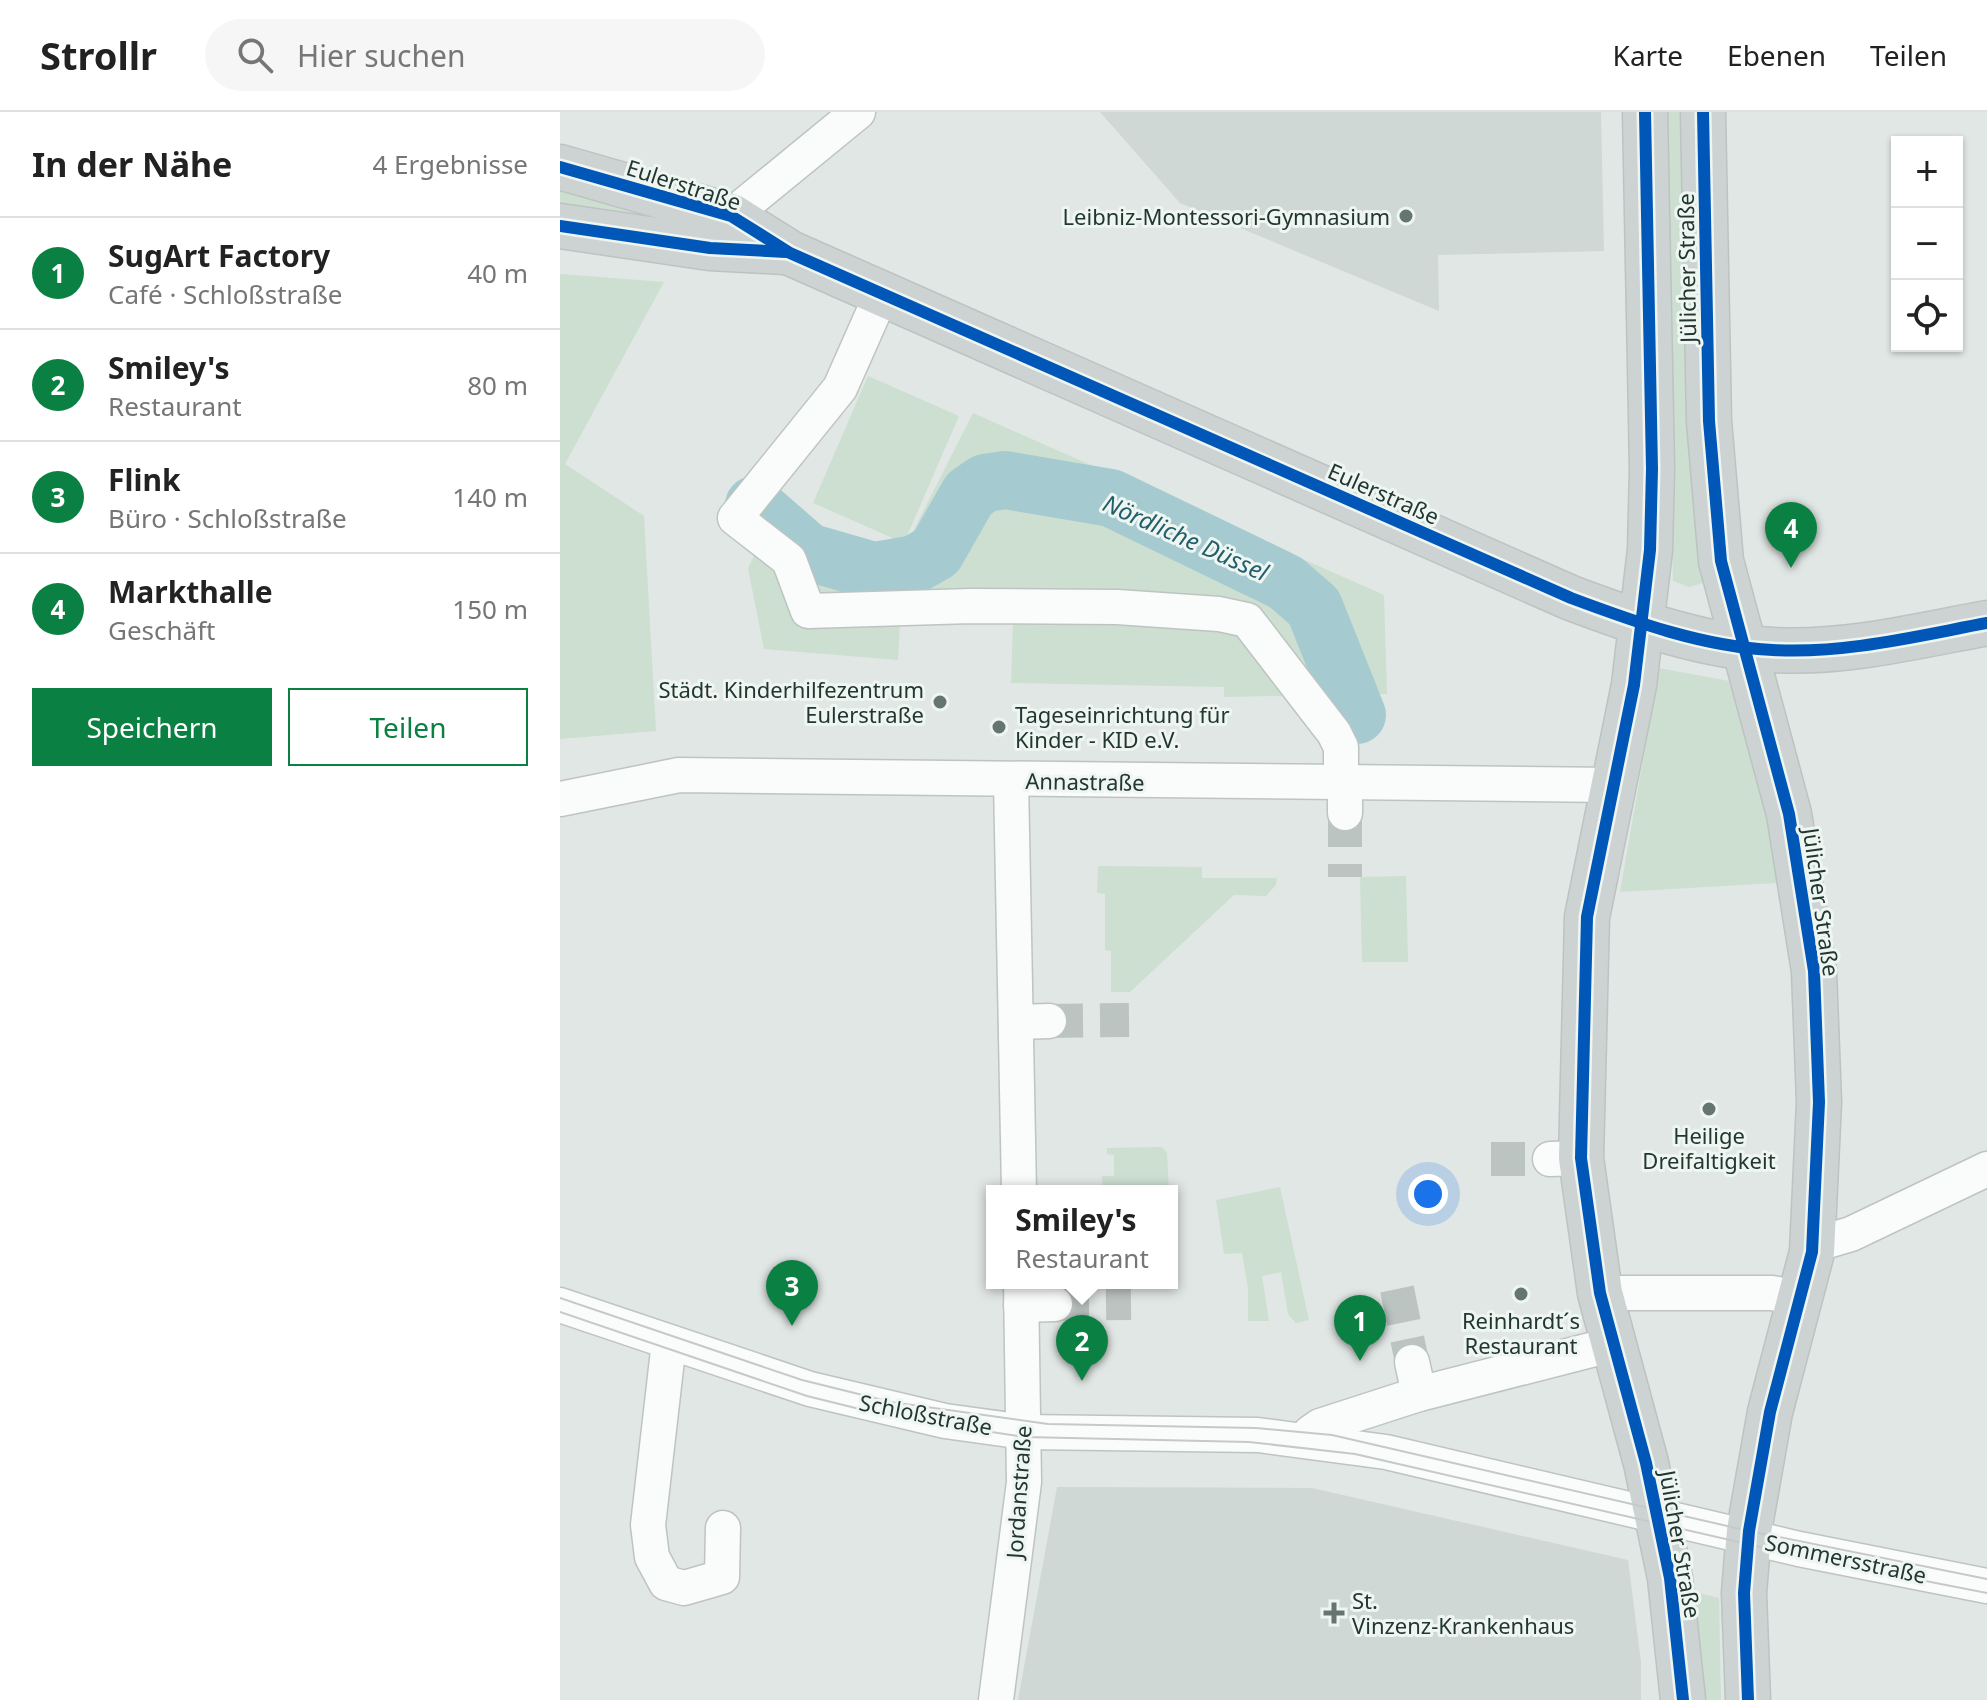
<!DOCTYPE html>
<html lang="de">
<head>
<meta charset="utf-8">
<style>
  body { margin:0; font-family:"Noto Sans",sans-serif; background:#f6f6f6; color:#222 }
  .controls { position:absolute; right:24px; top:24px; display:grid; overflow:hidden; border-radius:0px; box-shadow:0 2px 6px #0004 }
  .controls button { width:72px; height:72px; display:grid; place-items:center; padding:0; border:0; border-bottom:2px solid #e0e0e0; background:#fff; color:#222; font:40px sans-serif }
  .you { position:absolute; left:868px; top:1082px; width:28px; height:28px; margin:-20px; border:6px solid #fff; border-radius:50%; background:#1a73e8; box-shadow:0 0 0 12px #1a73e833 }
  .badge { display:grid; place-items:center; width:52px; height:52px; border-radius:50%; background:#0b8043; color:#fff; font-size:26px; font-weight:700 }
  .pin { position:absolute; translate:-50% -66px; filter:drop-shadow(0 2px 4px #0008) }
  .pin::after { content:''; position:absolute; top:42px; width:28px; height:24px; background:inherit; clip-path:polygon(0 0,100% 0,50% 100%) }
  .popup { position:absolute; left:426px; top:1073px; width:192px; height:104px; box-sizing:border-box; display:grid; place-content:center; border-radius:0px; background:#fff; filter:drop-shadow(0 2px 6px #0005); font-size:26px; white-space:nowrap; color:#767676 }
  .popup b { font-size:30px; color:#222 }
  .popup::after { content:''; position:absolute; left:50%; top:100%; margin-left:-16px; border:16px solid transparent; border-top-color:#fff }
  .list { margin:0; padding:0; list-style:none }
  h2 { display:flex; justify-content:space-between; align-items:center; height:104px; margin:0; padding:0 32px; font-size:34px }
  h2 small { font-size:26px; font-weight:400; color:#767676 }
  .list li { display:grid; grid-template-columns:52px 1fr auto; gap:24px; align-items:center; box-sizing:border-box; height:112px; padding:0 32px; border-top:2px solid #e0e0e0 }
  .list b { display:block; font-size:30px; white-space:nowrap }
  .list p { margin:0; font-size:26px; white-space:nowrap; color:#767676 }
  .list em { font-size:26px; font-style:normal; color:#767676 }
  .actions { display:flex; gap:16px; padding:24px 32px }
  .actions a { flex:1; padding:18px 0; border:2px solid #0b8043; border-radius:0px; text-align:center; font-size:28px; color:#0b8043 }
  .actions .main { background:#0b8043; color:#fff }
  .icon { flex:none; width:44px; height:44px; fill:none; stroke:currentColor; stroke-width:2; stroke-linecap:round; stroke-linejoin:round }
  .map { position:relative; flex:none; width:1427px; height:1588px; overflow:hidden }
  header { display:flex; align-items:center; gap:48px; box-sizing:border-box; height:112px; padding:0 40px; background:#fff; border-bottom:2px solid #e0e0e0 }
  header strong { font-size:38px }
  nav { display:flex; gap:44px; margin-inline-start:auto; font-size:28px }
  .search { width:560px; height:72px; background:#f6f6f6; display:flex; align-items:center; gap:20px; box-sizing:border-box; padding:0 28px; border-radius:44px; color:#767676; font-size:30px }
  main { display:flex }
  aside { flex:1; background:#fff }
  .map>svg:first-child { display:block }
</style>
</head>
<body>
<header>
<strong>Strollr</strong>
<div class="search"><svg class="icon" aria-label="search" viewBox="0 0 24 24"><circle cx="10" cy="10" r="6"/><path d="M15 15l6 6"/></svg>Hier suchen</div>
<nav><a>Karte</a><a>Ebenen</a><a>Teilen</a></nav>
</header>
<main>
<aside>
<h2>In der Nähe<small>4 Ergebnisse</small></h2>
<ul class="list">
<li><span class="badge">1</span><div><b>SugArt Factory</b><p>Café · Schloßstraße</p></div><em>40 m</em></li>
<li><span class="badge">2</span><div><b>Smiley's</b><p>Restaurant</p></div><em>80 m</em></li>
<li><span class="badge">3</span><div><b>Flink</b><p>Büro · Schloßstraße</p></div><em>140 m</em></li>
<li><span class="badge">4</span><div><b>Markthalle</b><p>Geschäft</p></div><em>150 m</em></li>
</ul>
<div class="actions"><a class="main">Speichern</a><a>Teilen</a></div>
</aside>
<div class="map">
<svg width="1427" height="1588" viewBox="0 0 1427 1588">
  <rect width="100%" height="100%" fill="#e1e7e4"/>
  <g fill="#cfd8d4">
    <path d="M540,0H1041L1044,139L878,143L879,199L620,91Z"/>
    <path d="M497,1375L752,1376L1068,1448L1081,1550V1588H458Z"/>
  </g>
  <g fill="#ccdfd1">
    <path d="M1100,0H1133L1143,471L1129,475L1113,469Z"/>
    <path d="M0,72L139,107L128,118L0,100Z"/>
    <path d="M0,162L104,170L5,352L84,404L96,619L0,627Z"/>
    <path d="M308,264L399,304L344,431L253,391Z"/>
    <path d="M413,301L824,483L827,582L664,585V575L451,571L453,512L340,509L338,548L204,537L188,456L213,406L313,453L341,443Z"/>
    <path d="M1099,556L1175,570L1232,770L1060,780Z"/>
    <path d="M538,754L642,755V766H717L716,773L706,784L674,783L570,880H551V839L545,838V782L537,781Z"/>
    <path d="M846,764L848,850H802L800,765Z"/>
    <path d="M602,1035L607,1041L609,1079L543,1078L542,1064H554V1043L547,1042V1036Z"/>
    <path d="M720,1075L749,1208L736,1211L728,1202L721,1160L702,1164L709,1209H688V1176L682,1141L664,1142L656,1088Z"/>
    <path d="M1134,1480L1159,1486L1161,1588H1136Z"/>
  </g>
  <g fill="none" stroke-linecap="round" stroke-linejoin="round">
    <path stroke="#a5cbd1" stroke-width="58" d="M194,393L248,440L314,459L355,452L376,440L409,382L425,371L445,368L551,386L725,470L754,495L797,603"/>
    <g stroke="#bbc4c0" stroke-width="34" stroke-dasharray="34 17" stroke-linecap="butt">
      <path d="M785,701V765"/>
      <path d="M489,909L569,908"/>
      <path d="M931,1047H990"/>
      <path d="M837,1177L852,1250"/>
      <path d="M495,1192L571,1191"/>
    </g>
    <g stroke="#bec4c1" stroke-width="37">
      <g id="minor">
        <path d="M171,104L298,0"/>
        <path d="M323,179L280,276L175,406L229,448L248,499L411,494L557,495L659,502L687,508L774,621L781,635V672"/>
        <path d="M451,668L459,1079"/>
        <path d="M785,672V701"/>
        <path d="M0,687L119,663L1053,673"/>
        <path d="M456,910L489,909"/>
        <path d="M990,1047L1021,1046"/>
        <path d="M1252,1140L1264,1130L1291,1122L1427,1057"/>
        <path d="M1040,1181H1212L1240,1186"/>
        <path d="M0,1193L250,1277L385,1309L465,1320L698,1323L826,1340L1239,1437L1427,1474"/>
        <path d="M461,1193L495,1192"/>
        <path d="M109,1230L88,1413L92,1445L106,1471L124,1476L162,1465L163,1416"/>
        <path d="M852,1250L859,1282"/>
        <path d="M747,1328L750,1321L760,1314L859,1282L1054,1232"/>
        <path d="M436,1588L464,1370L461,1171"/>
      </g>
    </g>
    <g stroke="#bcc3c1" stroke-width="47">
      <g id="major">
        <path d="M1085,0L1092,357L1090,438L1074,573L1027,805L1021,1046L1040,1181L1086,1351L1110,1466L1123,1588"/>
        <path d="M1143,0L1149,309L1161,449L1229,702L1254,859L1259,990L1252,1140L1210,1300L1189,1419L1184,1481L1188,1588"/>
        <path d="M0,55L171,104L230,141L1011,486C1075,510 1144,535 1213,538C1285,542 1357,524 1427,511"/>
        <path d="M0,114L150,136L224,140"/>
      </g>
    </g>
    <use href="#minor" stroke="#fafbfb" stroke-width="34"/>
    <use href="#major" stroke="#cdd3d2" stroke-width="44"/>
    <g stroke="#c6c9c8" stroke-width="2">
      <path d="M0,1186L242,1268L331,1290L488,1312L696,1316L772,1323L1189,1419L1427,1467"/>
      <path d="M0,1200L247,1284L332,1305L465,1325L689,1330L795,1342L1253,1447L1427,1481"/>
    </g>
    <g stroke="#eff6f2" stroke-width="17">
      <g id="cycleway">
        <path d="M1085,0L1092,357L1090,438L1074,573L1027,805L1021,1046L1040,1181L1086,1351L1110,1466L1123,1588"/>
        <path d="M1143,0L1149,309L1161,449L1229,702L1254,859L1259,990L1252,1140L1210,1300L1189,1419L1184,1481L1188,1588"/>
        <path d="M0,55L171,104L230,141L1011,486C1075,510 1144,535 1213,538C1285,542 1357,524 1427,511"/>
        <path d="M0,114L150,136L226,140"/>
      </g>
    </g>
    <use href="#cycleway" stroke="#0057b8" stroke-width="12"/>
  </g>
  <g fill="#657570" stroke="#eff6f2" stroke-width="3">
    <circle cx="846" cy="104" r="8"/>
    <circle cx="380" cy="590" r="8"/>
    <circle cx="439" cy="615" r="8"/>
    <circle cx="1149" cy="997" r="8"/>
    <circle cx="961" cy="1182" r="8"/>
    <path d="M770 1489h8v8h8v8h-8v8h-8v-8h-8v-8h8z"/>
  </g>
  <g text-anchor="middle" dominant-baseline="central" stroke-width="6" stroke-linejoin="round" paint-order="stroke">
    <g font-size="22" fill="#223732" stroke="#eff6f2">
      <text transform="translate(124 72) rotate(18)">Eulerstraße</text>
      <text transform="translate(1126 156) rotate(-91)">Jülicher Straße</text>
      <text transform="translate(824 381) rotate(24)">Eulerstraße</text>
      <text transform="translate(525 669) rotate(1)">Annastraße</text>
      <text transform="translate(1262 790) rotate(82)">Jülicher Straße</text>
      <text transform="translate(366 1302) rotate(11)">Schloßstraße</text>
      <text transform="translate(458 1380) rotate(-86)">Jordanstraße</text>
      <text transform="translate(1121 1432) rotate(80)">Jülicher Straße</text>
      <text transform="translate(1286 1446) rotate(12)">Sommersstraße</text>
    </g>
    <g font-size="22" fill="#223732" stroke="#eff6f2" text-anchor="end">
      <text x="830" y="104">Leibniz-Montessori-Gymnasium</text>
      <text x="364" y="577">Städt. Kinderhilfezentrum<tspan x="364" dy="25">Eulerstraße</tspan></text>
      <text x="455" y="602" text-anchor="start">Tageseinrichtung für<tspan x="455" dy="25">Kinder - KID e.V.</tspan></text>
      <text x="1149" y="1023" text-anchor="middle">Heilige<tspan x="1149" dy="25">Dreifaltigkeit</tspan></text>
      <text x="961" y="1208" text-anchor="middle">Reinhardt´s<tspan x="961" dy="25">Restaurant</tspan></text>
      <text x="792" y="1488" text-anchor="start">St.<tspan x="792" dy="25">Vinzenz-Krankenhaus</tspan></text>
    </g>
    <g font-size="24" font-style="italic" fill="#225f6c" stroke="#eff6f2">
      <text transform="translate(626 425) rotate(24)">Nördliche Düssel</text>
    </g>
  </g>
</svg>
<div class="controls">
<button>+</button>
<button>−</button>
<button><svg class="icon" aria-label="locate" viewBox="0 0 24 24"><circle cx="12" cy="12" r="6"/><path d="M12 2v4M12 18v4M2 12h4M18 12h4"/></svg></button>
</div>
<div class="you"></div>
<div class="pin badge" style="left:800px;top:1249px">1</div>
<div class="pin badge" style="left:522px;top:1269px">2</div>
<div class="popup"><b>Smiley's</b>Restaurant</div>
<div class="pin badge" style="left:232px;top:1214px">3</div>
<div class="pin badge" style="left:1231px;top:456px">4</div>
</div>
</main>
</body>
</html>
